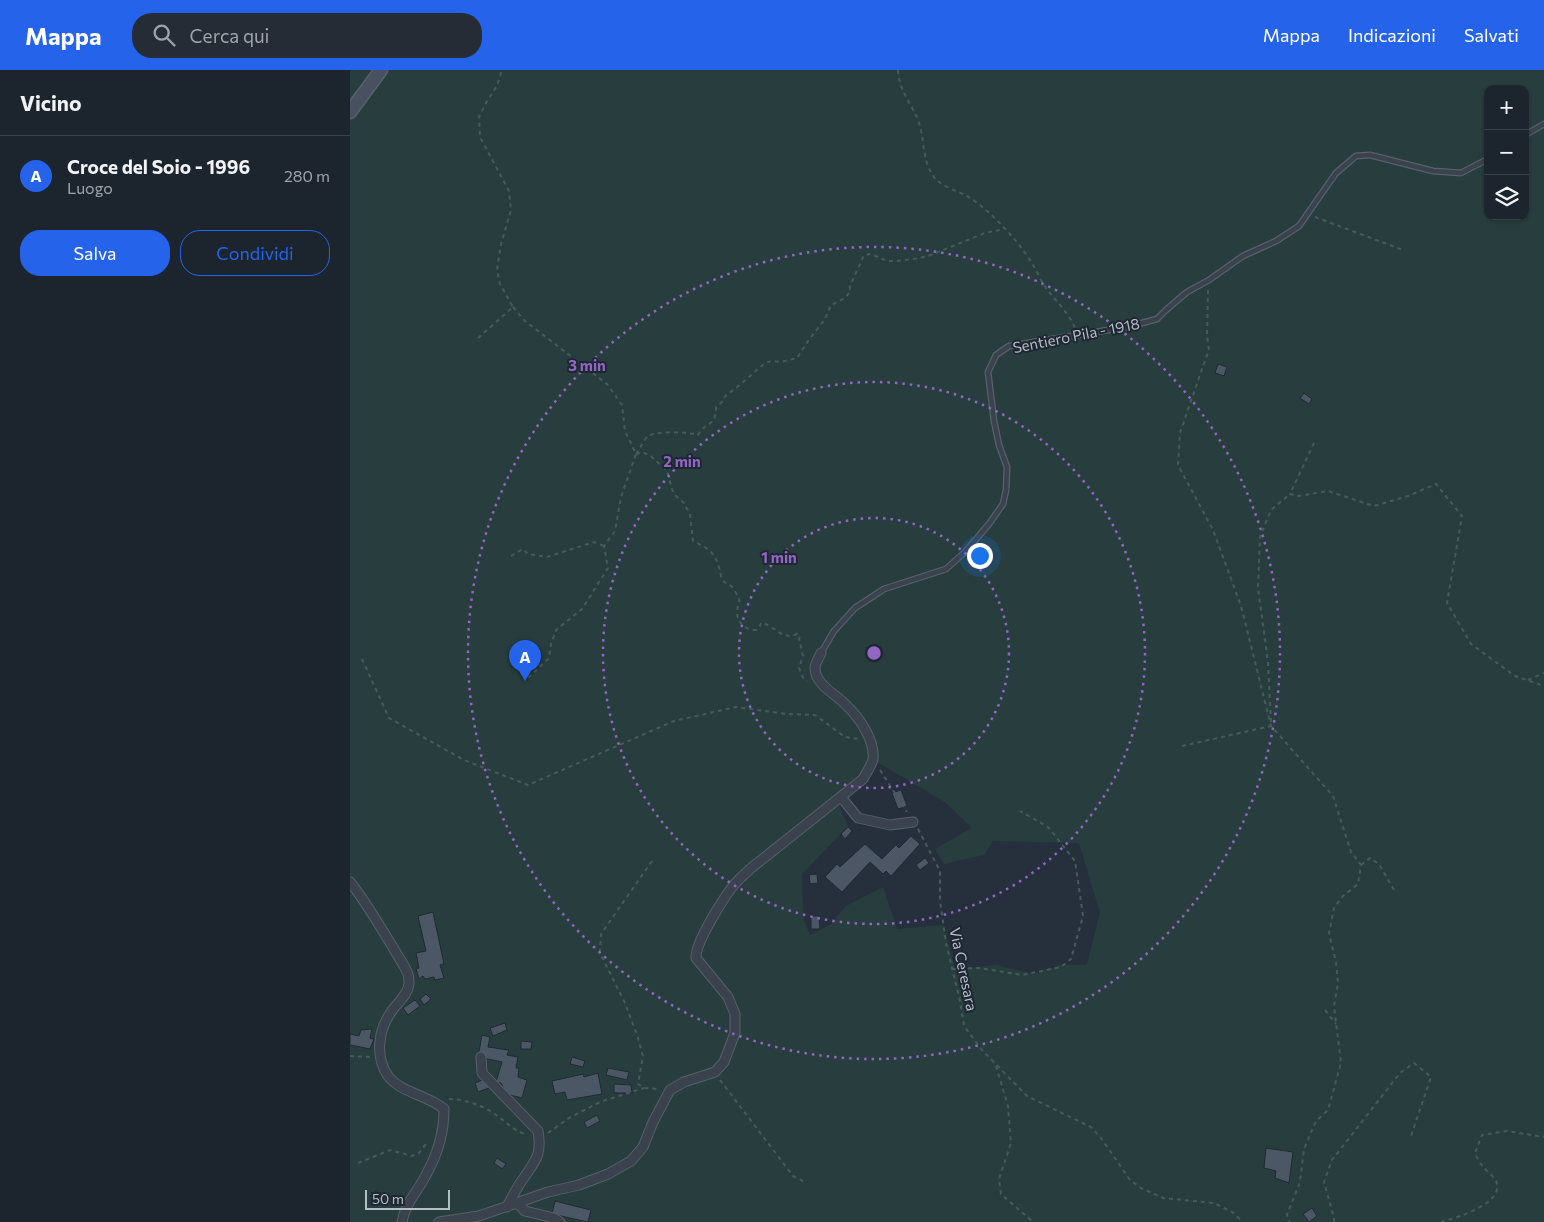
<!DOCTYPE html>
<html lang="it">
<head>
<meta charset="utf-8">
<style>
  body { margin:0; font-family:Commissioner,sans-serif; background:#252c35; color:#f1f3f6 }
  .controls { position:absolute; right:15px; top:15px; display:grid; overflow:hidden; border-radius:10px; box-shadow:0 1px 4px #0004 }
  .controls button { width:45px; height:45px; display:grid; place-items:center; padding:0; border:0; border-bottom:1px solid #3a4149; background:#1c242d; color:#f1f3f6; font:25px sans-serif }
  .scale { position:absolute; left:15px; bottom:12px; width:85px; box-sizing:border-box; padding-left:5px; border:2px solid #b5bdc8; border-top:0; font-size:14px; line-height:18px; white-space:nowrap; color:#b5bdc8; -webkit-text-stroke:4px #1e2732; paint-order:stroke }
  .you { position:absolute; left:629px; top:485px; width:18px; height:18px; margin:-12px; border:4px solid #fff; border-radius:50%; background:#1a73e8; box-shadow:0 0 0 8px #1a73e833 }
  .badge { display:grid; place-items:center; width:32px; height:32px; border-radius:50%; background:#2563eb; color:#fff; font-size:16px; font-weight:700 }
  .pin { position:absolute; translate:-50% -41px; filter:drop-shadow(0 1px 2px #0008) }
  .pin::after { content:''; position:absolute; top:26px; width:18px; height:15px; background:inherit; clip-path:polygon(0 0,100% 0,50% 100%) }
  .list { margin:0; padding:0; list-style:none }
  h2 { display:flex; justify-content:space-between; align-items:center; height:65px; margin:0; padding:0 20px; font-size:21px }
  h2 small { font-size:16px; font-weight:400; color:#a0a4aa }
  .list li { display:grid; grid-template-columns:32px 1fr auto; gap:15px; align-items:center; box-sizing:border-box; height:80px; padding:0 20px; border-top:1px solid #3a4149 }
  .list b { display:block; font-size:19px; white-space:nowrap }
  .list p { margin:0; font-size:16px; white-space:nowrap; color:#a0a4aa }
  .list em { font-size:16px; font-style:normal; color:#a0a4aa }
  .actions { display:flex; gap:10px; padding:15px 20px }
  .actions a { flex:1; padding:11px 0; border:1px solid #2563eb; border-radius:20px; text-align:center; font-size:18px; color:#2563eb }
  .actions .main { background:#2563eb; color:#fff }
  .icon { flex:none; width:28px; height:28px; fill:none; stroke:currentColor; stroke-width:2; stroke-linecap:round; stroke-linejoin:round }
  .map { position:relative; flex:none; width:1194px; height:1152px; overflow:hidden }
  header { display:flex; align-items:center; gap:30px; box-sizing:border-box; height:70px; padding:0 25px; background:#2563eb; color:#fff }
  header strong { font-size:24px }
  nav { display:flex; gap:28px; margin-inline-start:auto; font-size:18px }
  .search { width:350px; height:45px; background:#252c35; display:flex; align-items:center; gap:12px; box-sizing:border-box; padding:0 18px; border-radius:20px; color:#a0a4aa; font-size:19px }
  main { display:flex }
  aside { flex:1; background:#1c242d }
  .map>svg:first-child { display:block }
</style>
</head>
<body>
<header>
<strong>Mappa</strong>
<div class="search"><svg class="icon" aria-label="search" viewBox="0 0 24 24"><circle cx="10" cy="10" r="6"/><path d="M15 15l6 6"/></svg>Cerca qui</div>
<nav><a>Mappa</a><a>Indicazioni</a><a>Salvati</a></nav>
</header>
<main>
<aside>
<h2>Vicino<small></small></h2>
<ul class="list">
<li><span class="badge">A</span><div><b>Croce del Soio - 1996</b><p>Luogo</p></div><em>280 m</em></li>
</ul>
<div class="actions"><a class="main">Salva</a><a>Condividi</a></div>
</aside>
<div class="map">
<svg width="1194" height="1152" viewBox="0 0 1194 1152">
  <rect width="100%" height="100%" fill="#25303c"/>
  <g fill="#283e3e" fill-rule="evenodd">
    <path d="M0,0H25L0,32Z"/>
    <path d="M36,0H1194V1152H0V48L23,22ZM1138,19H1175V146H1138ZM527,692L595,732L622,758L585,779L594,794L634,785L643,771L729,773L750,843L737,895H710L683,904L646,895L605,899L593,855L547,859L533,817L496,836L480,855L460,865L453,848L452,804L498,756L485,726Z"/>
  </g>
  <g fill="#4b5765" stroke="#202934">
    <path d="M868,294L877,297L874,306L865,303Z"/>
    <path d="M954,323L962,329L959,334L950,328Z"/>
    <path d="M551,720L557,736L548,739L542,723Z"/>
    <path d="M498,757L502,761L495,769L491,764Z"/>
    <path d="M561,766L570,774L541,806L536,801L533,804L520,792L492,822L475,807L487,794L490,797L515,774L532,789L546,775L549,778Z"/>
    <path d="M575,788L579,793L570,800L566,795Z"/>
    <path d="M467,804L468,813L460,814L459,805Z"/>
    <path d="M83,842L94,894L90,895L94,908L85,910L84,907L75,909L73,906L69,909L66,899L69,898L66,883L76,881L68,846Z"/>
    <path d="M461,846H469L470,859H461Z"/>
    <path d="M76,924L81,929L74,935L70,929Z"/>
    <path d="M65,930L70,936L58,945L53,938Z"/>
    <path d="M155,953L157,960L143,966L140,958Z"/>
    <path d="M22,959L20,968L24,969L20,979L0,975V964L9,966L11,960Z"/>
    <path d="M132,965L140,967L138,977L159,980L157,985L168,987L166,998H169L168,1007L177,1010L172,1028L156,1024L151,1013L146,1012L152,992L128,987Z"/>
    <path d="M171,971L182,972L181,979H171Z"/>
    <path d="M222,987L235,991L233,997L220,994Z"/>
    <path d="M258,998L279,1002L277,1010L256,1005Z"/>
    <path d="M248,1003L252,1024L217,1030L215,1022L205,1024L202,1011L233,1004L234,1007Z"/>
    <path d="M135,1009L139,1018L128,1022L125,1013Z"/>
    <path d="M264,1014L281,1015L282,1023H264Z"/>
    <path d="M247,1045L250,1051L237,1058L234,1052Z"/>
    <path d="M916,1078L943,1082L939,1113L925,1108L926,1101L914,1098Z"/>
    <path d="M147,1088L156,1094L152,1099L144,1093Z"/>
    <path d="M205,1131L241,1140L238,1152L202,1144Z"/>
    <path d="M962,1138L967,1146L959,1152L953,1144Z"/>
  </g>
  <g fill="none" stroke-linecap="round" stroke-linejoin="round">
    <g stroke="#57606b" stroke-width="7">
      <g id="lane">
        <path d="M1175,65L1194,54"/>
        <path d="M471,583L484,561L505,538L534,519L596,499L615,482L639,454L653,434L656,420L657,397L649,375L644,351L638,302L646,285L659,276L777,257L807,249L816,240L837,222L859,210L893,186L926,171L949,156L986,103L1006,86L1020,85L1083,101L1111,103L1138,89"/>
      </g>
    </g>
    <g stroke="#57606b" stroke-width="11">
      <g id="street">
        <path d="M491,727L508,748L540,755L563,752"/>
        <path d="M0,812C17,833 30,857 44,879C48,887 54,894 57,902C59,905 59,910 59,914C58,925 47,933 41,942C28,961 25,987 38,1006C51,1023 78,1025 94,1039C94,1061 88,1083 77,1103C69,1120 55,1133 52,1152"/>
        <path d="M131,987L132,1003L188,1061C192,1085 186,1090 173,1109C167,1117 162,1127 157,1137"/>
        <path d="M167,1133L175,1141L204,1148L210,1152"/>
        <path d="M89,1152L129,1146L198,1122L229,1115L258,1104L281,1091L293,1077L303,1052L320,1020L334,1012L365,1002L374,992L385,963V944L378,927L346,888C345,873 373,829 383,816C388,810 394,805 400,799L513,709C516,703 522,695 523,689C525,670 509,647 496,635C486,624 465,615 465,598C465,593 469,588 471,583"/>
      </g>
    </g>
    <g stroke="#57606b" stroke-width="15">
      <path id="secondary" d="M0,42L31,0"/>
    </g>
    <g stroke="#475b5d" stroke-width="2" stroke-dasharray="4 4" stroke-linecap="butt">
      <path d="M548,0C549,22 562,33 569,53C575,71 572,91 584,107C590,116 608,121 617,126C624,130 630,135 636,140C653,155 671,175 683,195C687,201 690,209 694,215C704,230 718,241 725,258"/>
      <path d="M965,147L1053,180"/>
      <path d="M858,220L857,266L859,280L853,296L830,363L828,395L863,460L891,536L921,656L983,726L1001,782L1011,795L1008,814L993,826L984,838L979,863L986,892L988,913L984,936L991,993L978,1040L966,1051L954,1079L950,1112L937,1145L940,1152"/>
      <path d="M163,237L175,251L257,314L272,335L275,361L286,384L271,427L265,461L254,476L258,498L232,539L206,560L201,574L199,588L175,611"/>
      <path d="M128,268L163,237L150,214L147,200L151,174L161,140L159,121L130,67L129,47L137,31L147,16L152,0"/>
      <path d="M964,373L940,424L949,426L978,421L1024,436L1058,426L1086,414L1112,446L1097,533L1121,574L1165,606L1194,616"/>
      <path d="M286,384C290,379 293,371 297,367C304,360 339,362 348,365C354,352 367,357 366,337L372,332L376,325L385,319L415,293L422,291L431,292L447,288L458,271L475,249L481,235L495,228L500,222V216L514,185L521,184L537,191H547L570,188L581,185L635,163L654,159"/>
      <path d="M286,384L293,382L302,387L317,401L322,419L324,424L333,432L340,444L343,471C355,477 363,480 368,494C370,499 370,504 372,509C375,514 377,513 381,516C383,518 386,523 388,526C391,532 388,534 387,541C387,553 395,560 406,560L410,556L411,553C424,554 430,571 447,564L450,566L449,569L453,586L449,598L454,610L457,611"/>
      <path d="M161,486L173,479L178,484L197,487L244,472L254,476"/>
      <path d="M12,589L39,648L114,690L178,715L324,651L386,637L437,644L465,645L495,667L509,669"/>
      <path d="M1178,610L1194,603"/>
      <path d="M921,652L918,592L908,518L910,467L921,440L940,424"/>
      <path d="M832,676L921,656"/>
      <path d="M530,700L557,742"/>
      <path d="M568,759L590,801V831L596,873L610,931L614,956L632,980L677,1026L741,1057L751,1068L780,1110L791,1118L813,1128L864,1133L882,1142L893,1152"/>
      <path d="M302,791L251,864L250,883L275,933L287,965L293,986L288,1014L294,1018L308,1019"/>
      <path d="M1011,795L1020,788L1029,794L1044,820"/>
      <path d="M602,899L629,898L672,905L711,897L721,889L733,846L725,791L698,757L670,741"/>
      <path d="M975,940L986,954"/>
      <path d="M0,986L20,987"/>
      <path d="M646,996L658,1036L661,1073L649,1109L651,1124L683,1152"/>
      <path d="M370,1010L443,1106L453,1111"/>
      <path d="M99,1029C113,1029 128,1034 140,1041C155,1050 160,1059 177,1065"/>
      <path d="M198,1063L219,1048L250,1032L294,1018"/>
      <path d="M8,1093L40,1080L62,1086L69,1083L78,1071"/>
      <path d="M984,1152V1148L974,1112L982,1090L1050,1003L1064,993L1081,1007L1061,1066"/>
      <path d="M1091,1152C1106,1148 1156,1133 1146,1111C1145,1108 1141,1105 1138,1102C1132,1096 1128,1091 1125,1083L1132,1065L1157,1061L1194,1067"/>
    </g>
    <use href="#lane" stroke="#39424d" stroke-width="4.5"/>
    <use href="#street" stroke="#39424d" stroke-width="9"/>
    <use href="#secondary" stroke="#47515f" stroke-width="12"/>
  </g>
  <g fill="none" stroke="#9266c3" stroke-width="2.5" stroke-dasharray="2.5 5">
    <circle cx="524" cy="583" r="135"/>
    <circle cx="524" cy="583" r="271"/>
    <circle cx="524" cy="583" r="406"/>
  </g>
  <g text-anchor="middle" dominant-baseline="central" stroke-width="4" stroke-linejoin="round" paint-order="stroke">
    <g font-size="15" fill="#b5bdc8" stroke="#1e2732">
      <text transform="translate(726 265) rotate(-11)">Sentiero Pila - 1918</text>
      <text transform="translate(614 899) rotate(78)">Via Ceresara</text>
    </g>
  </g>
  <circle cx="524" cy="583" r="8" fill="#9266c3" stroke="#1e2732" stroke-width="2.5"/>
  <g font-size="15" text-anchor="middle" font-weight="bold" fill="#9266c3" stroke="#1e2732" stroke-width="4" stroke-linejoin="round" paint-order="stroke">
    <text x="237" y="301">3 min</text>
    <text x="332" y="397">2 min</text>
    <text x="429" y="493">1 min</text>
  </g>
</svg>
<div class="controls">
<button>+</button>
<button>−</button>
<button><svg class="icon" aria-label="layers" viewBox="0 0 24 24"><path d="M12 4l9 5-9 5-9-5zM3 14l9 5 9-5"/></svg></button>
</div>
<div class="scale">50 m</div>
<div class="you"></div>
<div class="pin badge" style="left:175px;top:611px">A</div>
</div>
</main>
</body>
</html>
